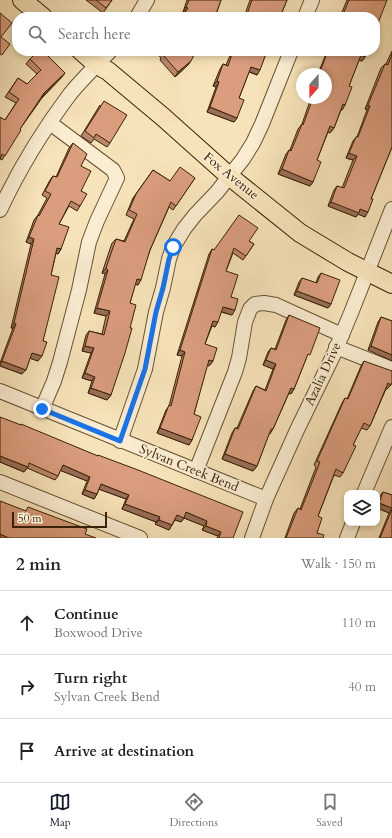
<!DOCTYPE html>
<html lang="en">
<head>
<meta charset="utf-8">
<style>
  body { margin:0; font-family:Cardo,serif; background:#f6f6f6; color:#202124 }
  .controls { position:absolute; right:12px; bottom:12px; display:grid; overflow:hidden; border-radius:8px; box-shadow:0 2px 6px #0003 }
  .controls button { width:36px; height:36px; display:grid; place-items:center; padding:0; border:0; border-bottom:1px solid #e0e0e0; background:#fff; color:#202124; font:20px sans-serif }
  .compass { position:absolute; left:296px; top:68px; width:36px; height:36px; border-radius:50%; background:#fff; box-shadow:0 2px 6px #0003; rotate:201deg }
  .scale { position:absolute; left:12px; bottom:10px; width:95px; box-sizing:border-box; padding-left:4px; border:2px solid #392207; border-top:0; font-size:11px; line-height:14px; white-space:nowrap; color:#392207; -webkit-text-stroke:3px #faedd2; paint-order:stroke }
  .stop { position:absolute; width:12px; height:12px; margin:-9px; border:3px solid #1a73e8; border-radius:50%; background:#fff }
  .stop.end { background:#1a73e8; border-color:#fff; box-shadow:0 1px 4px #0008 }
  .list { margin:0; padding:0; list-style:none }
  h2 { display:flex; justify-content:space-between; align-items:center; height:52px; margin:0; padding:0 16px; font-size:17px }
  h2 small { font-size:13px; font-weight:400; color:#757577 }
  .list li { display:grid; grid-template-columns:26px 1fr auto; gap:12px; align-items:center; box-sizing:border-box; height:64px; padding:0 16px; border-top:1px solid #e0e0e0 }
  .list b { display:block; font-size:15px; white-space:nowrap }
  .list p { margin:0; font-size:13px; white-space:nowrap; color:#757577 }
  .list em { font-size:13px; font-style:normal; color:#757577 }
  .icon { flex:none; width:22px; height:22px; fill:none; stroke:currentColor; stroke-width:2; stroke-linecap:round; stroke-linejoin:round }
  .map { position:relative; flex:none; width:392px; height:538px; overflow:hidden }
  .search { position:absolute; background:#fff; box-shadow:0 2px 6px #0003; left:12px; right:12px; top:12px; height:44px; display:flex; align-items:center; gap:10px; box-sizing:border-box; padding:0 14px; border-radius:16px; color:#757577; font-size:15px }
  .sheet { height:244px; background:#fff }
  nav { display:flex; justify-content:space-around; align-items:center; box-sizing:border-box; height:56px; border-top:1px solid #e0e0e0; background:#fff; font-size:11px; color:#757577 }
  nav a { display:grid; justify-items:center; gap:2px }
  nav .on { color:#111827 }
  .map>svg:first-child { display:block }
</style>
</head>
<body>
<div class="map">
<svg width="392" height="538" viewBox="0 0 392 538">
  <rect width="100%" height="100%" fill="#f7e3b9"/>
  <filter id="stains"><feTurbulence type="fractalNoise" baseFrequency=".005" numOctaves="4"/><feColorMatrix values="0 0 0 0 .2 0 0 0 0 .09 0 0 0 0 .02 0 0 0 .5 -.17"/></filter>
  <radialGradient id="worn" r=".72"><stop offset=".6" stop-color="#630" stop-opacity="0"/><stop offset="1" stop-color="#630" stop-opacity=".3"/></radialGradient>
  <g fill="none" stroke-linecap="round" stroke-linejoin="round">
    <g stroke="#685234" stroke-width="16">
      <g id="minor">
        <path d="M137,17L147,0"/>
        <path d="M305,17L312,0"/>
        <path d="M0,210C19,169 43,130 70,94C82,79 97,65 110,51"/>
        <path d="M336,347L392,369"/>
        <path d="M0,391L266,499"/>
        <path d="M42,409L54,381L60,362L79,290L89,242L97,221L117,178L113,170L50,123"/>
        <path d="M120,441L145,369L156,312L163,288L169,259L173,247L184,229L195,215L217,192L243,159L253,143L262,124L291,51"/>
        <path d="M196,471L235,372L239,358L245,322L250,309L255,304L264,303L276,305L342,335"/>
        <path d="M0,482L140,538"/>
        <path d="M364,493L392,427"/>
        <path d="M252,538L266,499L297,430L333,356L351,313L392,209"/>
        <path d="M347,538L353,523"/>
      </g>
    </g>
    <g stroke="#392207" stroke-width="20">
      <g id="major">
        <path d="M22,0L43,17"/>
        <path d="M81,51L97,65L108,71L163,117L229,176L300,233L348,262L392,284"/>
      </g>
    </g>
    <use href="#minor" stroke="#faedd2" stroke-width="14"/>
    <use href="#major" stroke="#f7e3b9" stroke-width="18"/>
  </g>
  <g fill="#bb876c" stroke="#392207">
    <path d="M86,0H112L103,13Z"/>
    <path d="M187,0H221L215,17H182L185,12H183Z"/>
    <path d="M250,0H287L280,17H244Z"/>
    <path d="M347,0H387L375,17H340Z"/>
    <path d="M155,51H196L188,65L175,77L160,60L161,58Z"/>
    <path d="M232,51H267L257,75L249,72L239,98L237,118L234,122L207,112L216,87L213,86L220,69L223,64L226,65Z"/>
    <path d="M327,51H367L365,57L362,61L359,60L349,86L345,105L342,110H341L334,128L330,133L328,132L317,160L313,182L310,186L278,174L286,154L289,150H290L298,129L302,124L311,98H310H326V74H318Z"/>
    <path d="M392,51V147L371,199L365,217L358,214L356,217L328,206L334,190L337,186L342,188L353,160L346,158L353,141L356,137H357L367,110L365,109L381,68L385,64H386Z"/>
    <path d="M30,59L62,77L42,98L20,129L2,160L0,159L5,120L16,103L5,97L18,78L27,84L37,74L26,64Z"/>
    <path d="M100,105L110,143L107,147L94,139L91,143L81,136Z"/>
    <path d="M73,143L81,166V191L80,206L77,211L69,206L59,224L61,249L58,254L56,253L51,275L43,341L38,361L30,358L26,370L22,374L0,366V363L13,328H11L31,244L26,242L34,220L38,215L47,198L42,195L50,180L53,176L56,177L69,148Z"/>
    <path d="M153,170L170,181L195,178L173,210L169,207L150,250L138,285L135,284L130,303L111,395L107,400L88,393L92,381L82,378L91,353L82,351L86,335L89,331L102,334L106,316L94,313L105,274L102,273L112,243L116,239L124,241L134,219L126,215L133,198Z"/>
    <path d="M249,241L254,244L243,260L233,253L226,271L231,297L232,315L221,312L215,327L212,326L205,344L213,361L209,366L207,365L194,414L192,440L189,445L157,433L166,410L169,406L182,356L177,355L209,254L212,249L214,250Z"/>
    <path d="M321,273L331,304L328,308L294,295L299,282L302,278L316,283L318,277Z"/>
    <path d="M289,315L306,359L294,389L291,394L289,393L273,429L270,434H269L257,466L253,471L222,459L232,433L235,428H237L253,391L256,386L265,390L273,369L263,365L268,352L271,348L275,349L286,320Z"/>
    <path d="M381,317L392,321L368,350L378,322Z"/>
    <path d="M364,361L391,385L387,389H386L370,426L367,430L361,428L353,445L343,473L340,477L334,475L318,516L317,533L323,538H285L294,513L298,508L300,509L316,467L314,465L342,403L345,398L347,399L361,366Z"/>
    <path d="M97,456L233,538H217L218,536L202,530L204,526L184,518L181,522L175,520L169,530L155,524L156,522L122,509L126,499L99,489L97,494L94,499L82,494L87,481L60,470L58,476L55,480L27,468L24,472L0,462Z"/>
    <path d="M383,492L392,495V538H379L389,513L377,508V504L380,496Z"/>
  </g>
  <g fill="#996e58" stroke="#392207">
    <path d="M186,7L188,8L185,12H183Z"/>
    <path d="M361,55L365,57L362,61L357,60Z"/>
    <path d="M191,61L188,65L175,77L178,72Z"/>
    <path d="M251,67L260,70L257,75L248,71Z"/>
    <path d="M65,73L62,77L41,98L44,93Z"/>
    <path d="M217,81L219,82L216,87L213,86Z"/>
    <path d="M343,104L345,105L342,110L339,109Z"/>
    <path d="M368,105L370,106L367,110L365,109Z"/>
    <path d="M210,107L237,118L234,122L207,112Z"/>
    <path d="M330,126L334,128L330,133L326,131Z"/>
    <path d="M349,153L357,156L353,160L346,158Z"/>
    <path d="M282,169L313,182L310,186L278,174Z"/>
    <path d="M331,202L360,209L368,212L365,217L358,214L356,217L328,206Z"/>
    <path d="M29,237L34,239L31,244L26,242Z"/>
    <path d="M57,248L61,249L58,254L54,253Z"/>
    <path d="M106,268L108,270L105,274L102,273Z"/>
    <path d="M137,279L141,280L138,285L133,284Z"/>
    <path d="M297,291L331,304L328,308L294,295Z"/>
    <path d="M223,307L235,310L232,315L219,311Z"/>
    <path d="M97,308L110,311L106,316L94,313Z"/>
    <path d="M213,321L218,322L215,327L210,325Z"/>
    <path d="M14,323L16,324L13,328H11Z"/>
    <path d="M85,346L94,348L91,353L82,351Z"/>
    <path d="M371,346L392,355V361L368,350Z"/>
    <path d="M180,350L185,352L182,356L177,355Z"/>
    <path d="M32,353L42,356L38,361L29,358Z"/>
    <path d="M209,360L213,361L209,366L205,365Z"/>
    <path d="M266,360L276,364L273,369L263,365Z"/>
    <path d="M2,361L26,370L22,374L0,366V365Z"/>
    <path d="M85,373L95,377L92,381L82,378Z"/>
    <path d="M388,383L391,385L387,389L384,388Z"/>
    <path d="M91,388L111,395L107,400L88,393Z"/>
    <path d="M291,388L294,389L291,394L288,393Z"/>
    <path d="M160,428L192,440L189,445L157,433Z"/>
    <path d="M225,454L257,466L253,471L222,459Z"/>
    <path d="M0,456L28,467L24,472L0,462Z"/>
    <path d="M63,465L90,477L87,481L59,470Z"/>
    <path d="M101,484L129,495L126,499L98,489Z"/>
    <path d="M85,490L97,494L94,499L82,494Z"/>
    <path d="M379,503L392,508V509L389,513L377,508V505Z"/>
    <path d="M125,504L160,517L156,522L122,509Z"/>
    <path d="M186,512L207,521L204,526L184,518L181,522L173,519L177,515Z"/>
    <path d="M159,520L172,525L169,530L155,524Z"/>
    <path d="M206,526L221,532L218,536L202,530Z"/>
    <path d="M0,534L9,538H0Z"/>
  </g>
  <g fill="#da9d7e" stroke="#392207">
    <path d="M96,0H112L106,8Z"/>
    <path d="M189,0H221L215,17H182L188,8L186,7Z"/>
    <path d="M252,0H287L280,17H246Z"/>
    <path d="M349,0H387L375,31V17H342Z"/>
    <path d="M0,13L12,23L1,37L10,44L2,55L0,54Z"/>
    <path d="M38,51H43L65,73L44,93L20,129L21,130L5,156L2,154L0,159V117L5,120L19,99L9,92L18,78L27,84L41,70L30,59Z"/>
    <path d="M162,51H196L191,61L178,72L163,55L165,54Z"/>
    <path d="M233,51H267L260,70L251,67L239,98L244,100L237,118L210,107L219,82L217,81L223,64L228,66Z"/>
    <path d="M328,51H367L365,57L361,55L349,86L352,87L345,105L343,104L334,128L330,126L317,160L321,162L313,182L282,169L289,150L291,151L302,124L303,125L313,98H326V74H319Z"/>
    <path d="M392,54V147L371,199H373L368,212L360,209L359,213L331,202L337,186L344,188L357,156L349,153L356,137H358L370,106L368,105L385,64L388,65Z"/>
    <path d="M104,101L127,115L110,143L96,134L94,138L85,131Z"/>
    <path d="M73,143L87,154L81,166L91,171L81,191L87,194L80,206L71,201L59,224L69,227L61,249L57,248L51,275L59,277L43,341L47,342L42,356L32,353L26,370L2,361L16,324L14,323L34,239L29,237L38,215L39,216L51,194L45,191L53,176L57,177Z"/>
    <path d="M180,167L195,178L176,206L171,202L150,250L141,280L137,279L130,303L136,305L130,328H132L125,353L111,395L91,388L95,377L85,373L94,348L85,346L89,331L104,335L110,311L97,308L108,270L106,268L116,239L125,242L137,214L129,210L136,194L153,170L170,181Z"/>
    <path d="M239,215L258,228L249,241L254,244L246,256L234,248L226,271L238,275L231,297L238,299L235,310L223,307L218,322L213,321L205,344L217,348L213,361L209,360L194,414L201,417L192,440L160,428L169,405L171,406L185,352L180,350L212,249L214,250Z"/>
    <path d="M321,273L340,280L331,304L297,291L302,278L317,283Z"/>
    <path d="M289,315L320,328L310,355L308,354L294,389L291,388L273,429H271L257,466L225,454L235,428L238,429L256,386L266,391L276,364L266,360L271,348L276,350Z"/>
    <path d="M381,317L392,321V355L371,346Z"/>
    <path d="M364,361L392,371V382L391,385L388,383L370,426L364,423L353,445L356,446L343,473L336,469L318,516L322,518L317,533L324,535L323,538H286L298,508L301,510L320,462L317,461L345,398L348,399Z"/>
    <path d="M0,417L21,425V424L98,456V455L138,470L243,512L233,538H219L221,532L206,526L207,521L186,512L184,518L177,515L172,525L159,520L160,517L125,504L129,495L101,484L97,494L85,490L90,477L63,465L58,476L29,463L28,467L0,456Z"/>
    <path d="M383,492L392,495V508L379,503Z"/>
    <path d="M0,501L26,511L28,507L60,519L87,529L85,534L96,538H9L0,534Z"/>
    <path d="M392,509V538H380Z"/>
  </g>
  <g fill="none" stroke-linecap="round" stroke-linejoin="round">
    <path stroke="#1a73e8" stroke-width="5" d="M42,409L120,441L145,369L156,312L163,288L169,259L173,247"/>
  </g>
  <g text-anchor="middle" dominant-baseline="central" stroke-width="3.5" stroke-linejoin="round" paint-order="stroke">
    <g font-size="13" fill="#392207" stroke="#faedd2">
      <text transform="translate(231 176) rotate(39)">Fox Avenue</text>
      <text transform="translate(323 374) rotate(-65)">Azalia Drive</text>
      <text transform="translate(189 468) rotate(22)">Sylvan Creek Bend</text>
    </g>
  </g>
  <rect width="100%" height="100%" filter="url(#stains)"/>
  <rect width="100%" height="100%" fill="url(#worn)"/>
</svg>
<div class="controls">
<button><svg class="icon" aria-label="layers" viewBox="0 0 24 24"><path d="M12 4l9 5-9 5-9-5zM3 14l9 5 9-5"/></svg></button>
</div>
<svg class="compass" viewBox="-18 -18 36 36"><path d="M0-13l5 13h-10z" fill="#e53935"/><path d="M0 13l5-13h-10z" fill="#757577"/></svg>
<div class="scale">50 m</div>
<div class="stop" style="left:173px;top:247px"></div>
<div class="stop end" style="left:42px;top:409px"></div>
<div class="search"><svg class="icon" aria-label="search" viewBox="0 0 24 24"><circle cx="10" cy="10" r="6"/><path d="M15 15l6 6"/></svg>Search here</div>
</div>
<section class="sheet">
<h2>2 min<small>Walk · 150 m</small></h2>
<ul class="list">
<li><svg class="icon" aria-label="ahead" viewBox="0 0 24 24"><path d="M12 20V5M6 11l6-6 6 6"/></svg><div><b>Continue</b><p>Boxwood Drive</p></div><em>110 m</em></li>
<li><svg class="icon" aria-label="right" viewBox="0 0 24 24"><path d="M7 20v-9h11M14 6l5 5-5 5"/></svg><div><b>Turn right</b><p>Sylvan Creek Bend</p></div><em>40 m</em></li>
<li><svg class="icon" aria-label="arrive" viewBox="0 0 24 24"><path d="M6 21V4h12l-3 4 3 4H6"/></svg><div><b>Arrive at destination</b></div></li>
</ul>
</section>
<nav>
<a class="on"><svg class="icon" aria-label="map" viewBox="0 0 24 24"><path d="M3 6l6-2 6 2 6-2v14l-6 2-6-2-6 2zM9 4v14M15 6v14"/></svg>Map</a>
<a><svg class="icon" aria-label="directions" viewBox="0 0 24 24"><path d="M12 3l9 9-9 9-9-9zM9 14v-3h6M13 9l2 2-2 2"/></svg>Directions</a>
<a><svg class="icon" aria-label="saved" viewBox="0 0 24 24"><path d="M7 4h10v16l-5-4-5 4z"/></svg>Saved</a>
</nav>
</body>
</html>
